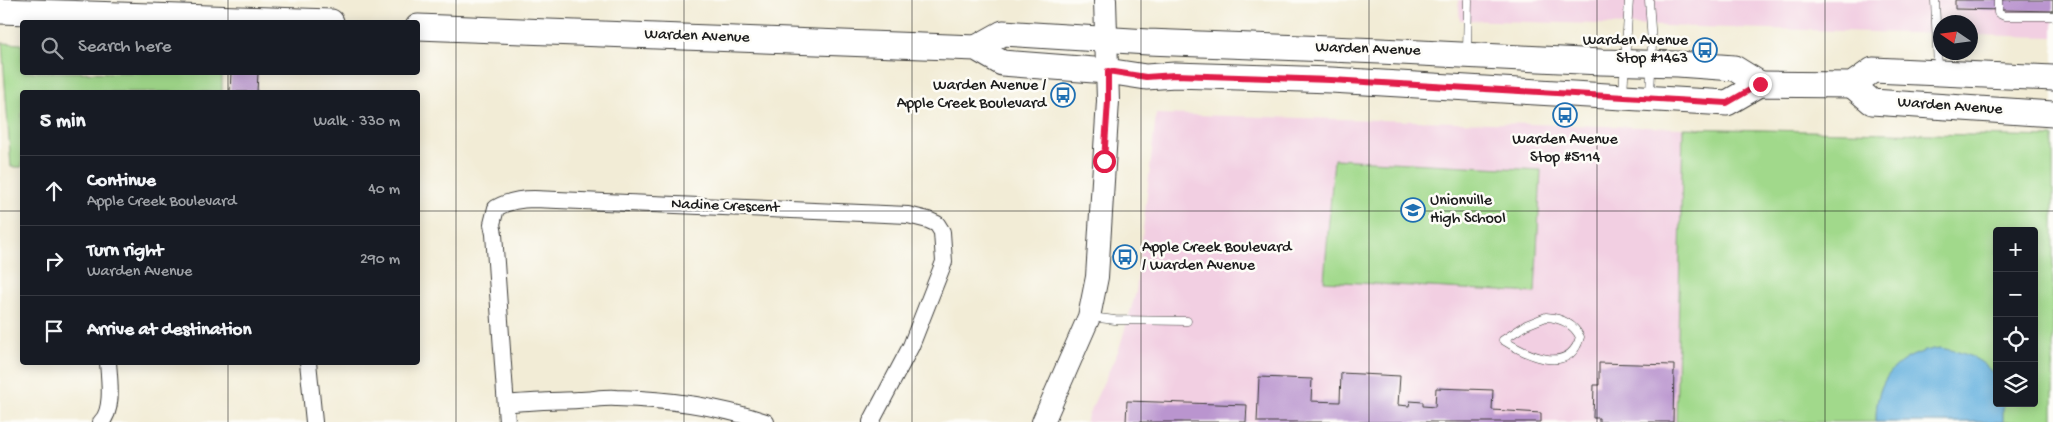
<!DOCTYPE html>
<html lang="en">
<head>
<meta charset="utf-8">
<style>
  body { margin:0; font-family:"Gochi Hand",sans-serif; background:#20242c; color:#f1f3f6 }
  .controls { position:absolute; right:15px; bottom:15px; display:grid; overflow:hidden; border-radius:5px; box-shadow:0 2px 12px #0003 }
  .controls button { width:45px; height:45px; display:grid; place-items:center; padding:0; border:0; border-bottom:1px solid #363941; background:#171b24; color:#f1f3f6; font:25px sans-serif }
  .compass { position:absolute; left:1933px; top:15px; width:45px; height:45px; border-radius:50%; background:#171b24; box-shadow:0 2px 12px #0003; rotate:283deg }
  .stop { position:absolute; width:15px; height:15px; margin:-11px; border:4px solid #e11d48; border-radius:50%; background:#fff }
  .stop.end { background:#e11d48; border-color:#fff; box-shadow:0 1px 5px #0008 }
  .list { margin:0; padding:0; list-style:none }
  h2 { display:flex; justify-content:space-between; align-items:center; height:65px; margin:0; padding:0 20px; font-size:21px }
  h2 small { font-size:16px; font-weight:400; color:#9ea1a6 }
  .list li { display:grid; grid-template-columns:32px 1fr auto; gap:15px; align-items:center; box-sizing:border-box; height:70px; padding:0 20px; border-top:1px solid #363941 }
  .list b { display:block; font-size:19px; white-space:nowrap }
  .list p { margin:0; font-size:16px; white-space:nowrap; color:#9ea1a6 }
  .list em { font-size:16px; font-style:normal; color:#9ea1a6 }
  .icon { flex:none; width:28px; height:28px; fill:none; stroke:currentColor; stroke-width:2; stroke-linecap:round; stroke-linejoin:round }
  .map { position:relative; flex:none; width:2053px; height:422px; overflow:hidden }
  .search { position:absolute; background:#171b24; box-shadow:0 2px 12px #0003; left:20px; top:20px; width:400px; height:55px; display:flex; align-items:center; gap:12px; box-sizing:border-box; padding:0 18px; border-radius:5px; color:#9ea1a6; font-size:19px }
  .panel { position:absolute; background:#171b24; box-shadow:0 2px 12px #0003; left:20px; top:90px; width:400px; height:275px; border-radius:5px }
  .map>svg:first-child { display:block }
</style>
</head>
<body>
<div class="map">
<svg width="2053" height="422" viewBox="0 0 2053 422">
  <rect width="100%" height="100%" fill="#fdfcf7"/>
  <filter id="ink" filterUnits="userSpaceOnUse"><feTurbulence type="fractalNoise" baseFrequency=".02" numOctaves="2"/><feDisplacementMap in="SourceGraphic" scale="10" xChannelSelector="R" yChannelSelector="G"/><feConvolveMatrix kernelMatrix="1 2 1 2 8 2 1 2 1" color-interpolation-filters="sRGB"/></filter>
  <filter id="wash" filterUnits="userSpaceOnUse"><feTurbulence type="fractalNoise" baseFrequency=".0096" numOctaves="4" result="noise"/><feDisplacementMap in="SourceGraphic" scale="20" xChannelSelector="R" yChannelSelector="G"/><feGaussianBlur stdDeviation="1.12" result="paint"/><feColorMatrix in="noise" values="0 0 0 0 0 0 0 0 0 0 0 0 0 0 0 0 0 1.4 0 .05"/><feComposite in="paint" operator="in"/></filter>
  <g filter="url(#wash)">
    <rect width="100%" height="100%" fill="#f2ecd6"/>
    <g fill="#f2cfe2">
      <path d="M1458,0H2053V37L1971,35L1970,22H1940V34L1460,20Z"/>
      <path d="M1156,114L1683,128L1676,422H1085L1119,349L1136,292Z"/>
    </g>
    <g fill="#a1d98b" stroke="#5e7a54" fill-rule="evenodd">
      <path d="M2,43L22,44V72L222,73V92H22V167H11Z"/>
      <path d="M1683,128L2053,137V422H1676ZM1997,231H2034V403H1997Z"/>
      <path d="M1334,159L1541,170L1535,293L1324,281Z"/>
    </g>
    <path fill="#67b2df" stroke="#42677e" d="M1939,348C1960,351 1990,359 1997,383C1998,389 1997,397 1997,403H2003V422H1876C1875,378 1897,355 1939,348Z"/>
    <g id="blocks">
      <g fill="#ba95cf">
        <path d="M1955,0H2053V11L1955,9Z"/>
        <path d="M231,72L258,73L257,92H230Z"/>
        <path d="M1599,363L1674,365L1673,422H1599V418H1593L1594,385H1599Z"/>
        <path d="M1341,373L1400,376L1398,405L1409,406L1410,401L1423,402V406L1435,407L1436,388L1493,390L1492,410L1541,413V422H1257L1259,377L1312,379L1311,401L1340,402Z"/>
        <path d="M1127,401L1247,405L1246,422H1126Z"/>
      </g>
    </g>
  </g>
  <g filter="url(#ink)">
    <use href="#blocks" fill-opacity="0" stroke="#3c3b38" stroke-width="1"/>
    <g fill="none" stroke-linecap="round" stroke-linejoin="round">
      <g stroke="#3c3b38" stroke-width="9">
        <g id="lane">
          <path d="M1649,0L1652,43L1650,96"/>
          <path d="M1935,0L1938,69"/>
          <path d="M1998,0V13L2004,16H2053"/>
          <path d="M1467,53L1468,0"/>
          <path d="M1623,93L1629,0"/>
          <path d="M1091,317L1115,320L1187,321"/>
          <path d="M1546,317C1561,318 1573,323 1580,337C1569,377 1525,354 1503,340L1526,325Z"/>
        </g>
      </g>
      <g stroke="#3c3b38" stroke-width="18">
        <g id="street">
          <path d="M308,362L314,422"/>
          <path d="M506,404C530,401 554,401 578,400C591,400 603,397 616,398C666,399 718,406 766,422"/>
          <path d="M101,422C114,410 109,378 108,362"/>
          <path d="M507,422L494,234L492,224L496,208C508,201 520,199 534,199L908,215L928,220L937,224L942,232L944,262L911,346L871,422"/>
        </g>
      </g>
      <g stroke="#3c3b38" stroke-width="24">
        <path id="secondary" d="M1043,422L1089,317L1097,277L1108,101L1105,0"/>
      </g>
      <g stroke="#3c3b38" stroke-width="27">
        <g id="primary">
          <path d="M0,11L331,22"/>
          <path d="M418,27L976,48L1002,63L1107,71L1146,77L1175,75L1331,80L1727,103L1760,84L1852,85L1873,70L2053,78"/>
          <path d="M976,48L1003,33L1148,42L1380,51L1601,62L1678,64L1734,68L1760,84"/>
          <path d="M1852,85L1872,102L2053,114"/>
        </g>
      </g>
      <use href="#lane" stroke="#fff" stroke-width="8"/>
      <use href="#street" stroke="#fff" stroke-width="16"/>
      <use href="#secondary" stroke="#fff" stroke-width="22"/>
      <use href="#primary" stroke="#fff" stroke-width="25"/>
    </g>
  </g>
  <g fill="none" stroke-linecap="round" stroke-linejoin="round" filter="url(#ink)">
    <path stroke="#e11d48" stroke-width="6" d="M1104,161L1108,101V71L1146,77L1175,75L1331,80L1727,103L1760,84"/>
  </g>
  <path fill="none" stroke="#1c1c1c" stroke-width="1" stroke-opacity="0.55" d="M228,0V22M456,0V422M684,0V422M912,0V422M1141,0V422M1369,0V422M1597,0V422M1825,0V422M228,72V92M0,211H22M418,211H2053M228,362V422"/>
  <defs>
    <g id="bus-ring" transform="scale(1.25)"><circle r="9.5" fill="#fdfcf7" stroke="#1f6fb2" stroke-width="1.5"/><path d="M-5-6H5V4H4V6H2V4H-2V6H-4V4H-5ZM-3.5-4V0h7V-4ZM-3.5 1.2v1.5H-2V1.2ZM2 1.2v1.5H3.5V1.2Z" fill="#1f6fb2"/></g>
    <g id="school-ring" transform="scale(1.25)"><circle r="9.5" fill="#fdfcf7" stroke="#1f6fb2" stroke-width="1.5"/><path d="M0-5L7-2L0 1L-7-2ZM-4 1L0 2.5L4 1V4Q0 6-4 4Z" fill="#1f6fb2"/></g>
  </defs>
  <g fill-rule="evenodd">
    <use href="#bus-ring" x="1705" y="50"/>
    <use href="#bus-ring" x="1063" y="95"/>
    <use href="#bus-ring" x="1565" y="115"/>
    <use href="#school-ring" x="1413" y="210"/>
    <use href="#bus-ring" x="1125" y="257"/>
  </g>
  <g text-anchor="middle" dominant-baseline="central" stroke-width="5" stroke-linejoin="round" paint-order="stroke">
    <g font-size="16" fill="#1c1c1c" stroke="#fdfcf7">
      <text transform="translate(697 37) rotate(2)">Warden Avenue</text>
      <text transform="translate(1368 50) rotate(2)">Warden Avenue</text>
      <text transform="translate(1950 107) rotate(4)">Warden Avenue</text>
      <text transform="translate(725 207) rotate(2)">Nadine Crescent</text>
    </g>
    <g font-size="16" fill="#1c1c1c" stroke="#fdfcf7" text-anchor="end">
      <text x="1688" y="41">Warden Avenue<tspan x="1688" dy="18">Stop #1463</tspan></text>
      <text x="1046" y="86">Warden Avenue /<tspan x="1046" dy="18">Apple Creek Boulevard</tspan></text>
      <text x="1565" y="140" text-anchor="middle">Warden Avenue<tspan x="1565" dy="18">Stop #5114</tspan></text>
      <text x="1430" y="201" text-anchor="start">Unionville<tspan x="1430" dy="18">High School</tspan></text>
      <text x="1142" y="248" text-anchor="start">Apple Creek Boulevard<tspan x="1142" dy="18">/ Warden Avenue</tspan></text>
    </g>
  </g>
</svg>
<div class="controls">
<button>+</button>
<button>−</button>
<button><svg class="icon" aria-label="locate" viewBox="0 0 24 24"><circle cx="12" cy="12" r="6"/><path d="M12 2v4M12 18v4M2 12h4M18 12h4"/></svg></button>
<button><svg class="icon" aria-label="layers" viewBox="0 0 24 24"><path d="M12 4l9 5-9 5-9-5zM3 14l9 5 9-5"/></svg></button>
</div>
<svg class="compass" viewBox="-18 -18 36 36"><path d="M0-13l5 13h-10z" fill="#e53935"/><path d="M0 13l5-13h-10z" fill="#9ea1a6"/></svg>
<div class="stop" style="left:1104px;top:161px"></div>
<div class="stop end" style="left:1760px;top:84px"></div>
<div class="search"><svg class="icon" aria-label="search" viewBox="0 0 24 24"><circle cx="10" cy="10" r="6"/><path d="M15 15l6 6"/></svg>Search here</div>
<section class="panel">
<h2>5 min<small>Walk · 330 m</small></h2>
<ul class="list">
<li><svg class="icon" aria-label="ahead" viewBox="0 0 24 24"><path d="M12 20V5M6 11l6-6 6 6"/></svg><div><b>Continue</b><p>Apple Creek Boulevard</p></div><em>40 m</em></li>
<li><svg class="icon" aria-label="right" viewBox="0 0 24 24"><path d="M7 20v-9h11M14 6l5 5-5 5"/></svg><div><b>Turn right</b><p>Warden Avenue</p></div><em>290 m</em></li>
<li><svg class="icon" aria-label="arrive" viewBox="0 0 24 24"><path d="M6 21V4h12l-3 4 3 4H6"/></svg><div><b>Arrive at destination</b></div></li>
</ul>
</section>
</div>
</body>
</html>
